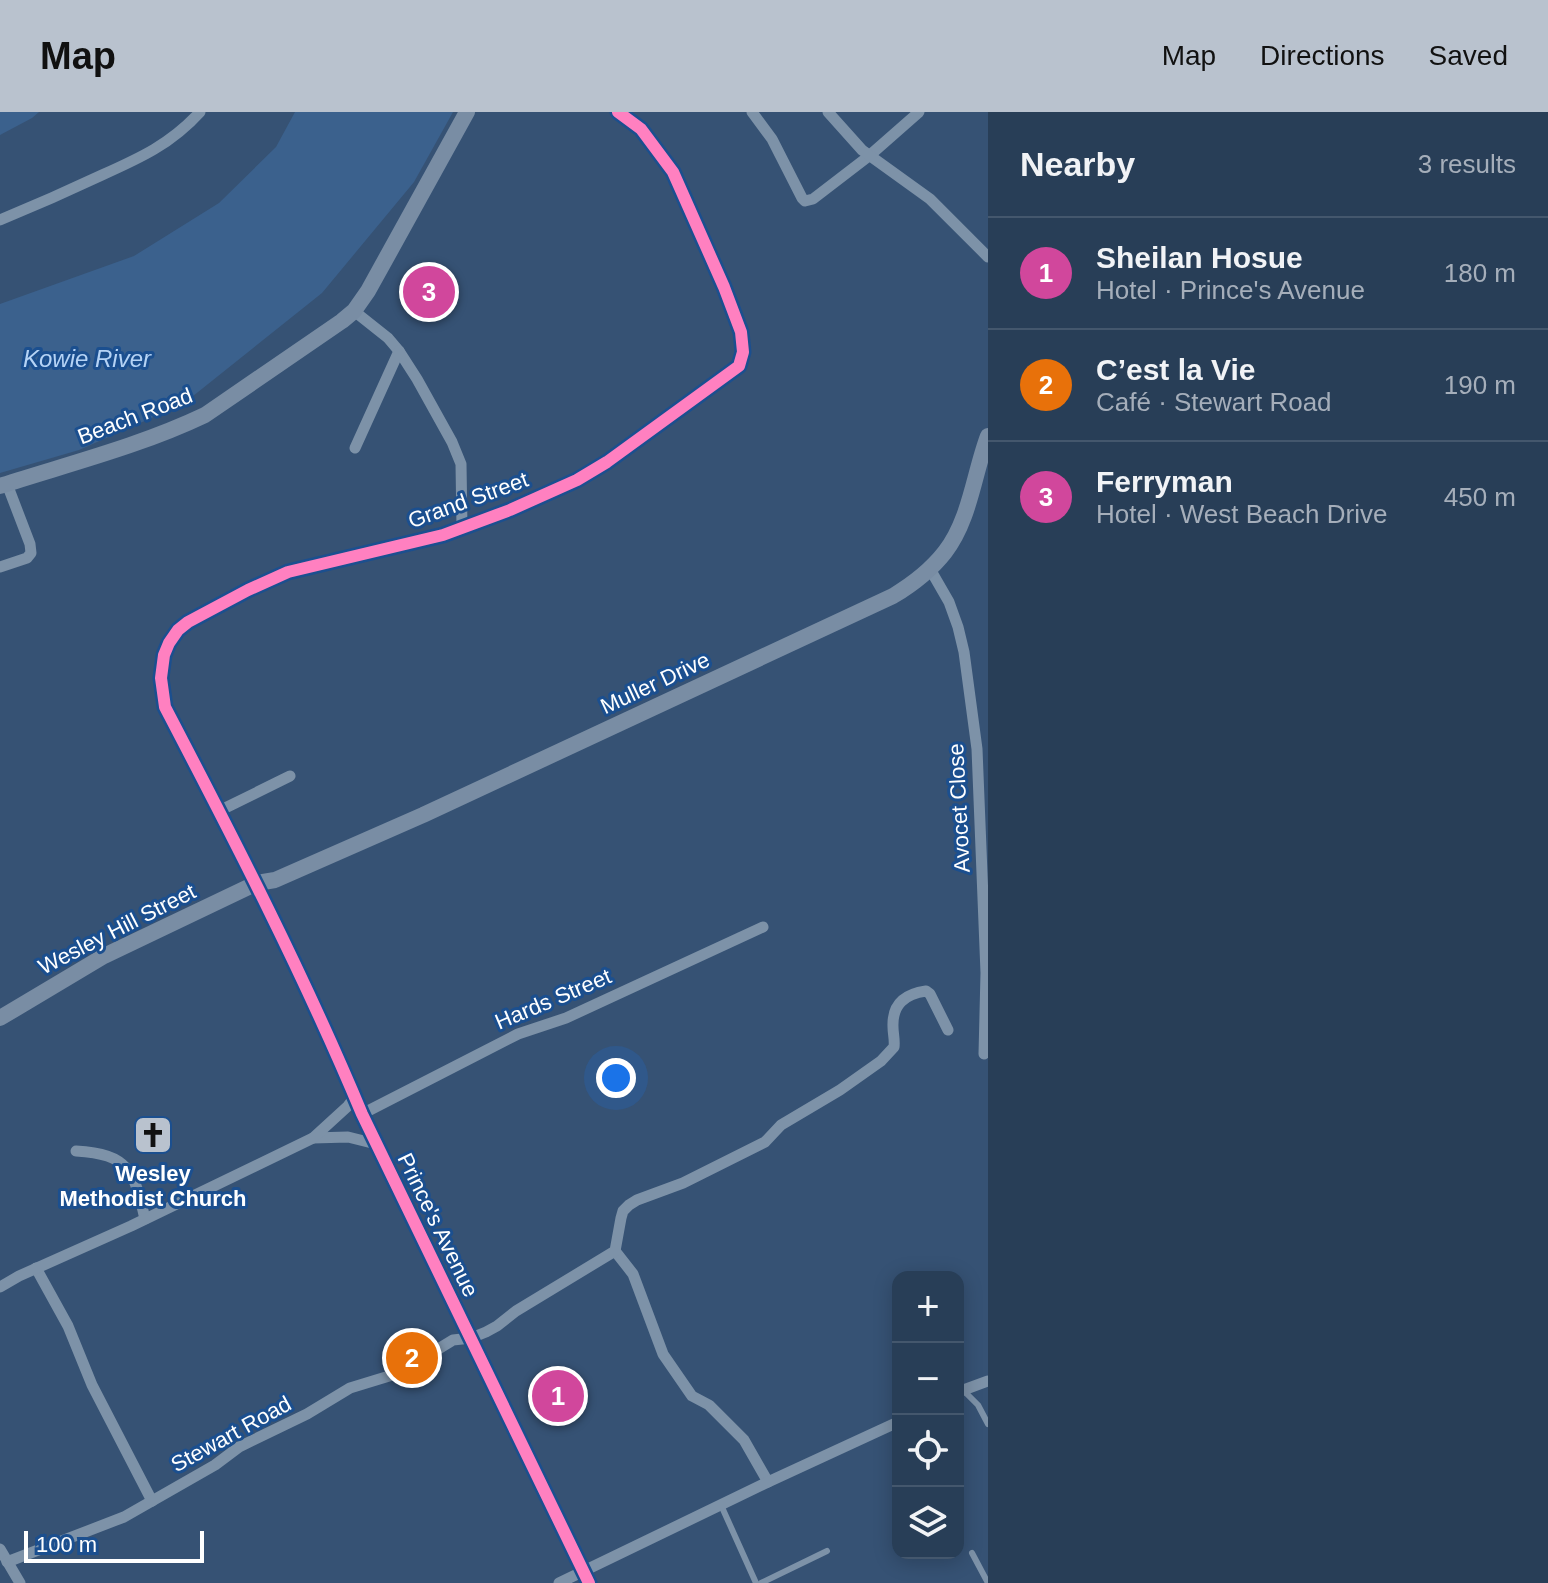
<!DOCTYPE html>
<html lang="en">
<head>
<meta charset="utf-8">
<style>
  body { margin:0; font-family:Helvetica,sans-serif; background:#344961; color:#f1f3f6 }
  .controls { position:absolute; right:24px; bottom:24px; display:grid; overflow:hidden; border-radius:16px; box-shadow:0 4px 20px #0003 }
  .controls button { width:72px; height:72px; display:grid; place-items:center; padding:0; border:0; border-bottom:2px solid #44576d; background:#283e57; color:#f1f3f6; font:40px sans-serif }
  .scale { position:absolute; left:24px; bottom:20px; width:180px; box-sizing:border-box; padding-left:8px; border:4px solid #fff; border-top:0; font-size:22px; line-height:28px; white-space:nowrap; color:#fff; -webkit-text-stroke:6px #1b4f8f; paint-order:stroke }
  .you { position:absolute; left:616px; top:966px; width:28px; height:28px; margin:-20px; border:6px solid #fff; border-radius:50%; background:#1a73e8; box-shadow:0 0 0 12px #1a73e833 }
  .badge { display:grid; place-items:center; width:52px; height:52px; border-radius:50%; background:#b9c2ce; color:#fff; font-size:26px; font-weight:700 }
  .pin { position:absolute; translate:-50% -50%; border:4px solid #fff; box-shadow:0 2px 8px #0006 }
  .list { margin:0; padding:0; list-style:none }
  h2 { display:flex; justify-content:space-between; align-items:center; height:104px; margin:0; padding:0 32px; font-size:34px }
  h2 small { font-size:26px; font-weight:400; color:#a5aeba }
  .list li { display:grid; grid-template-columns:52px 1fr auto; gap:24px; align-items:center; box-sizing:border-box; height:112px; padding:0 32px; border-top:2px solid #44576d }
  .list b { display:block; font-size:30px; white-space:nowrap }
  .list p { margin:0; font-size:26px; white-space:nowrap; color:#a5aeba }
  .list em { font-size:26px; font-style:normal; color:#a5aeba }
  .icon { flex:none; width:44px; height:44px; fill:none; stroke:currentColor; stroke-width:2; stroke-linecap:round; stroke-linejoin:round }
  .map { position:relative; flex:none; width:988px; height:1471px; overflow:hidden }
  header { display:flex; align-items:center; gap:48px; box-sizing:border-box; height:112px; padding:0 40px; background:#b9c2ce; color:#111 }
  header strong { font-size:38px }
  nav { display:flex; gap:44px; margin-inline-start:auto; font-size:28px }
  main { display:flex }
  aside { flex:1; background:#283e57 }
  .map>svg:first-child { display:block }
</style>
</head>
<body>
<header>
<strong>Map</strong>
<nav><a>Map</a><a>Directions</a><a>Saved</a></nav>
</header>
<main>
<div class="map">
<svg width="988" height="1471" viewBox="0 0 988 1471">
  <rect width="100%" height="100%" fill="#365274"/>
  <g fill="#3b618d">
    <path d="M0,0H39L32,6L0,23Z"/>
    <path d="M295,0H453L414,70L322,181L183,292L79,338L0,361V192L134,144L219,91L276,35Z"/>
  </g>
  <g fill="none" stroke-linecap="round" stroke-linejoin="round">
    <g stroke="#7d92a8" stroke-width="6">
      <path d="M963,1278L978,1293L988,1312"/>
      <path d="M721,1393L756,1471"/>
      <path d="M972,1441L988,1471"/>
      <path d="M761,1471L827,1439"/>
    </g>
    <g stroke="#7d92a8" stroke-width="11">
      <path d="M752,0L772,27L802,86L805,89L813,87L869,44L919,0"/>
      <path d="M828,0L862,38L930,87L988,145"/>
      <path d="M0,108C34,94 68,79 102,63C140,46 171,32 200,0"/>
      <path d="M354,199L388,226L399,239L417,267L452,330L461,352L462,415"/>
      <path d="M355,336L399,239"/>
      <path d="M0,455L27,446L31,441L30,432L7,372"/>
      <path d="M930,457L949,490L958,515L964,540L977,637L986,861L984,942"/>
      <path d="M219,699L290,664"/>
      <path d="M362,1002L518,922L566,906L763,815"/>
      <path d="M313,1026L348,1025L376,1032"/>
      <path d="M76,1039C129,1042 134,1059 145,1107"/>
      <path d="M615,1139L633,1162L663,1242L692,1284L709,1293L744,1328L768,1370"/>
      <path d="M36,1156L68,1214L92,1273L152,1389"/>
      <path d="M0,1175L19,1164L131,1114L313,1026L348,994L355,985"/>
      <path d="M958,1280L988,1269"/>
      <path d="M0,1437L20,1471"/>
      <path d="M7,1450L124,1405L215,1353L239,1335L307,1302L350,1276L399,1261L453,1228L471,1226L486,1220L497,1214L516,1199L615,1139L621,1106L623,1099L629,1093L637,1088L683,1071L765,1030L781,1013L840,978L881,949L894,935C895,928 893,922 893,915C892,892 905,882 926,879L930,882L948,918"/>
      <path d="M559,1471L768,1370L898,1310"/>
      <path d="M589,1471L362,1002C304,863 235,729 165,595L161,566L164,543L169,531L178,518L188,510L248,478L288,460L443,423L510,398L577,368L607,350L739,254L743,240L741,220L724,175L673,60L641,17L618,0"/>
    </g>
    <g stroke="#798da4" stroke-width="16">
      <path d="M0,374C68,352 140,334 205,303L342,209L354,199L368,179L467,0"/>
      <path d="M0,906L104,844L257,771L275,768L423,703L893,484C913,472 931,458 945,440C970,408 974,361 988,324"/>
    </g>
    <g stroke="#1b4f8f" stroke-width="17">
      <path id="cycleway" d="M589,1471L362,1002C304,863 235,729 165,595L161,566L164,543L169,531L178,518L188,510L248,478L288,460L443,423L510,398L577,368L607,350L739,254L743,240L741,220L724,175L673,60L641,17L618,0"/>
    </g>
    <use href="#cycleway" stroke="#ff80c0" stroke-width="12"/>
  </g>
  <defs>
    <g id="church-square" transform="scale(2)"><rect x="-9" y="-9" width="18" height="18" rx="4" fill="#b9c2ce" stroke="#1b4f8f"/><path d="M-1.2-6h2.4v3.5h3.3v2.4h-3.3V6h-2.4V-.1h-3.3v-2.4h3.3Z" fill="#111"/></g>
  </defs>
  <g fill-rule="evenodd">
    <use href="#church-square" x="153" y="1023"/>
  </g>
  <g text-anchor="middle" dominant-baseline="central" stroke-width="6" stroke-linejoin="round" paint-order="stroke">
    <g font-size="22" fill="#fff" stroke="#1b4f8f">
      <text transform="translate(135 304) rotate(-21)">Beach Road</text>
      <text transform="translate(468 388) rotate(-20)">Grand Street</text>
      <text transform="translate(655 571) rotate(-25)">Muller Drive</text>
      <text transform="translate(959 696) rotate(-93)">Avocet Close</text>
      <text transform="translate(117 817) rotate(-27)">Wesley Hill Street</text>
      <text transform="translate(553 887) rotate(-23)">Hards Street</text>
      <text transform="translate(438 1113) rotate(64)">Prince's Avenue</text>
      <text transform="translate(231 1322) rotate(-29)">Stewart Road</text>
    </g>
    <g font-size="22" font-weight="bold" fill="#fff" stroke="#1b4f8f">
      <text x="153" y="1061">Wesley<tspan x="153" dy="25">Methodist Church</tspan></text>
    </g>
    <g font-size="24" font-style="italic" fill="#b5d3f5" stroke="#1b4f8f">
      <text x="87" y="246">Kowie River</text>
    </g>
  </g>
</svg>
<div class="controls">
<button>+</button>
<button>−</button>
<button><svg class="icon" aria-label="locate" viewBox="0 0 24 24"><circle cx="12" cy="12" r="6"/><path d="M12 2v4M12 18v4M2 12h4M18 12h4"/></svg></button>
<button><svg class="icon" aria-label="layers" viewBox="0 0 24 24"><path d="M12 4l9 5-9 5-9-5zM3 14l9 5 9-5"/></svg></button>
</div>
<div class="scale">100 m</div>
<div class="you"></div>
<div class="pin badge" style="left:558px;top:1284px;background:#d1479c">1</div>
<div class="pin badge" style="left:412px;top:1246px;background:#e8710a">2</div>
<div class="pin badge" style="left:429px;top:180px;background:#d1479c">3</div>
</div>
<aside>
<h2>Nearby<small>3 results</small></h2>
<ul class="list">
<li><span class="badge" style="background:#d1479c">1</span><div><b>Sheilan Hosue</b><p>Hotel · Prince's Avenue</p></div><em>180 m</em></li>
<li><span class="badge" style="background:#e8710a">2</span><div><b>C’est la Vie</b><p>Café · Stewart Road</p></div><em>190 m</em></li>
<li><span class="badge" style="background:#d1479c">3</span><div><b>Ferryman</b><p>Hotel · West Beach Drive</p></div><em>450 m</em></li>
</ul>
</aside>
</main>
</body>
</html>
